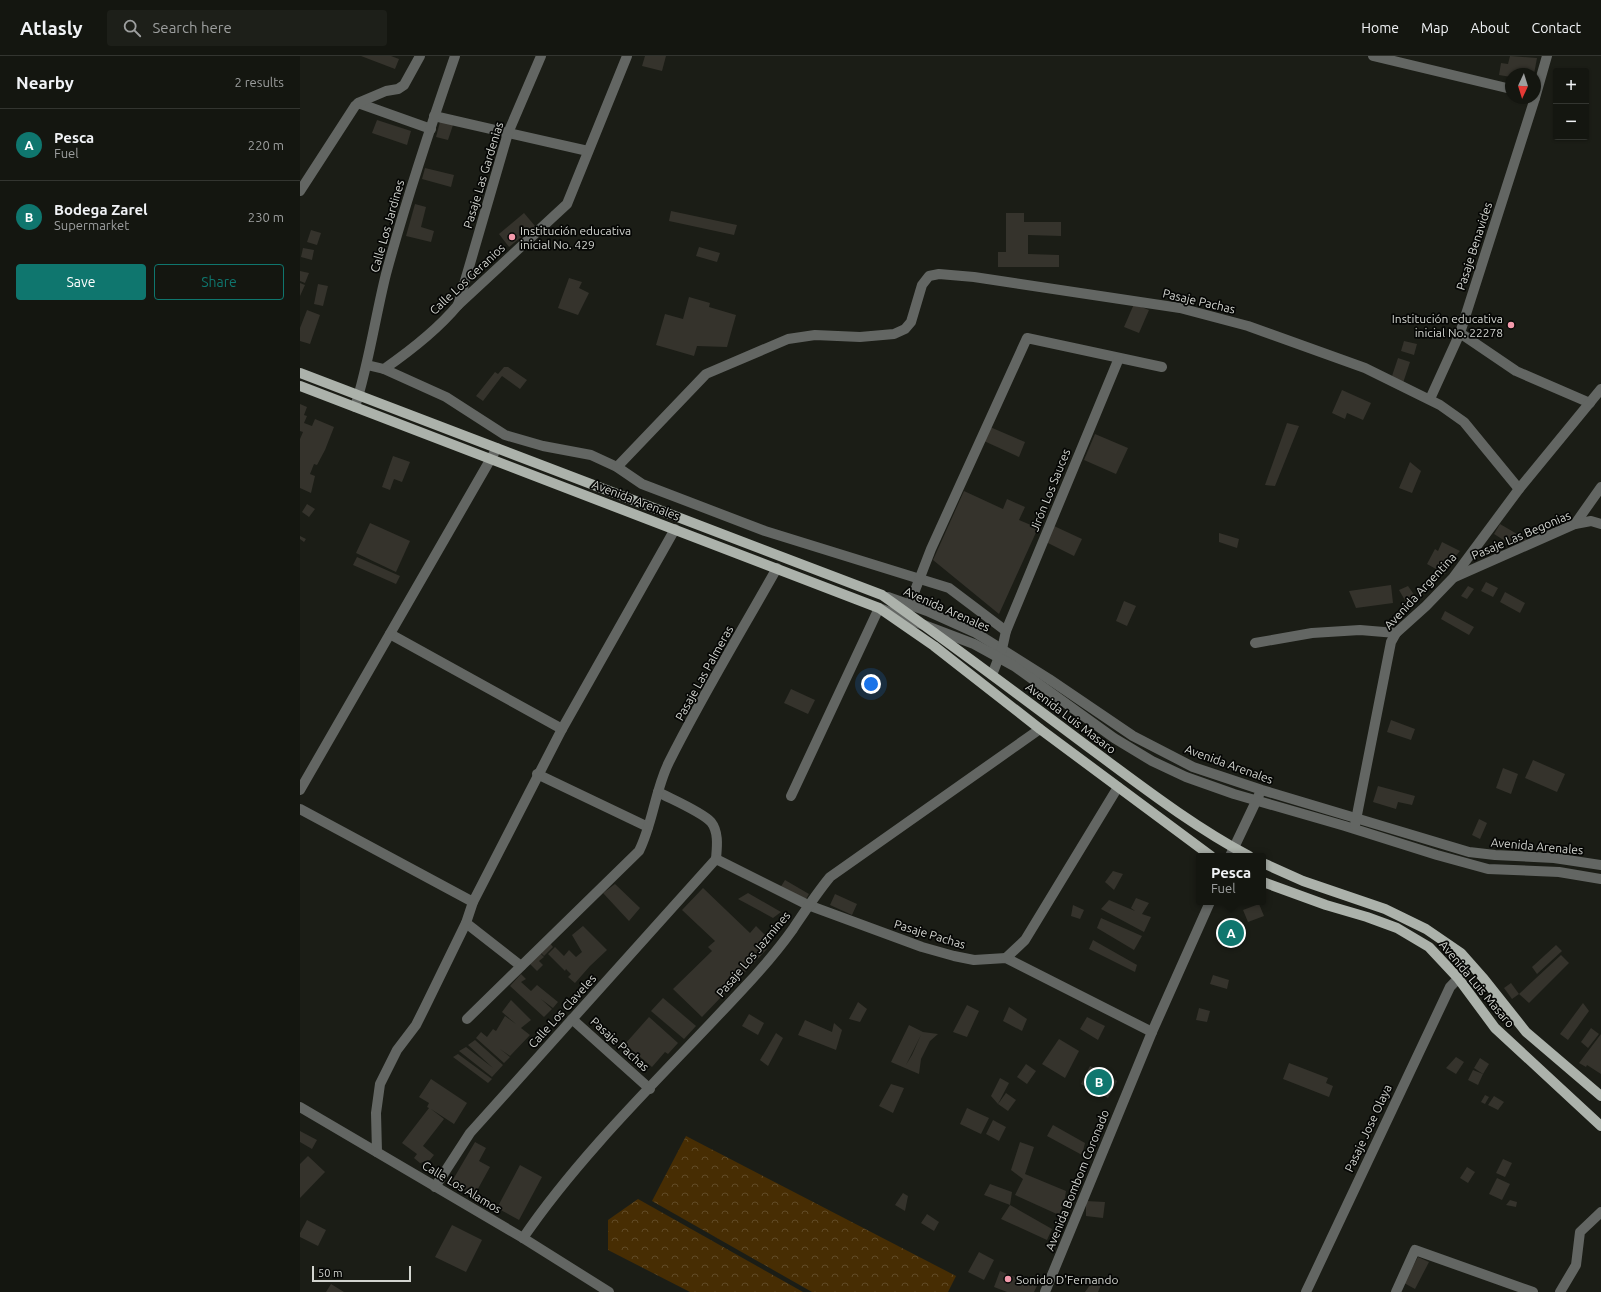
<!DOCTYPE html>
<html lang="en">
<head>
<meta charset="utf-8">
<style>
  body { margin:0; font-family:Ubuntu,sans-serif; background:#1d1f19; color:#f1f3f6 }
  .controls { position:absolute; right:12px; top:12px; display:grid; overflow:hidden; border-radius:4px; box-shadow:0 1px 3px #0004 }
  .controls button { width:36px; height:36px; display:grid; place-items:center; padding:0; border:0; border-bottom:1px solid #333530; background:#141610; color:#f1f3f6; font:20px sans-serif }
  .compass { position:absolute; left:1205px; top:12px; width:36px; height:36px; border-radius:50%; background:#141610; box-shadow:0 1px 3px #0004; rotate:184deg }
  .scale { position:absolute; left:12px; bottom:10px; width:99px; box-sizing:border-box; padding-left:4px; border:2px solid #d3d5d0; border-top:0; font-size:11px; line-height:14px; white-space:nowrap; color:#d3d5d0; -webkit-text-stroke:3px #060705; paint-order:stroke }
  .you { position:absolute; left:571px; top:628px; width:14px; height:14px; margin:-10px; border:3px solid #fff; border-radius:50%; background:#1a73e8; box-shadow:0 0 0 6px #1a73e833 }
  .badge { display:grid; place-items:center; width:26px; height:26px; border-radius:50%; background:#0f766e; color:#fff; font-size:13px; font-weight:700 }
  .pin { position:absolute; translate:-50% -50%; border:2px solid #fff; box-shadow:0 1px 4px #0006 }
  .popup { position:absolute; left:896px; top:797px; width:70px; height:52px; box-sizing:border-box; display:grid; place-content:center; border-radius:4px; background:#141610; filter:drop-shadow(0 1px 3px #0005); font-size:13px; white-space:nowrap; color:#9d9f9f }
  .popup b { font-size:15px; color:#f1f3f6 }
  .popup::after { content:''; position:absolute; left:50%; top:100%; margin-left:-8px; border:8px solid transparent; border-top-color:#141610 }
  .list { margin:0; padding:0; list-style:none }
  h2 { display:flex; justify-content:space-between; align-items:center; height:52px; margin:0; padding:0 16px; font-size:17px }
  h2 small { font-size:13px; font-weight:400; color:#9d9f9f }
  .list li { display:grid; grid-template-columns:26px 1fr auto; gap:12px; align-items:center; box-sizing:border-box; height:72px; padding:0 16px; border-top:1px solid #333530 }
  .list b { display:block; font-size:15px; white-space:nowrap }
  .list p { margin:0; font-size:13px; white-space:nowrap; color:#9d9f9f }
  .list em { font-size:13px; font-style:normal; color:#9d9f9f }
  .actions { display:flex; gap:8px; padding:12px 16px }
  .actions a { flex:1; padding:9px 0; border:1px solid #0f766e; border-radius:4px; text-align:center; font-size:14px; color:#0f766e }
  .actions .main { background:#0f766e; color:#fff }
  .icon { flex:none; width:22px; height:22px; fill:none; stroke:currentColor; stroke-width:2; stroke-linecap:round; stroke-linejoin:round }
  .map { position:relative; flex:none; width:1301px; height:1236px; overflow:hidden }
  header { display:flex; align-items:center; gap:24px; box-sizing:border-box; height:56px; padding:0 20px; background:#141610; border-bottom:1px solid #333530 }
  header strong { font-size:19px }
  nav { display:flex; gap:22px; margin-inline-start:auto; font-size:14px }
  .search { width:280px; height:36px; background:#1d1f19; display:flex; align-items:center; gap:10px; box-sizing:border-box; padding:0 14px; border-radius:4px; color:#9d9f9f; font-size:15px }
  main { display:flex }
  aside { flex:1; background:#141610 }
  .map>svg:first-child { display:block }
</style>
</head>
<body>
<header>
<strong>Atlasly</strong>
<div class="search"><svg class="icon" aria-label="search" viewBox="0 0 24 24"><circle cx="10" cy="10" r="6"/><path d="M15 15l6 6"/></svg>Search here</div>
<nav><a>Home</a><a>Map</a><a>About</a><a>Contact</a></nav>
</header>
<main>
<aside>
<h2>Nearby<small>2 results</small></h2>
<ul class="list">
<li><span class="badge">A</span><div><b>Pesca</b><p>Fuel</p></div><em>220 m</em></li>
<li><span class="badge">B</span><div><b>Bodega Zarel</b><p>Supermarket</p></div><em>230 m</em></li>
</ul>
<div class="actions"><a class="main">Save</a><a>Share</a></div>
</aside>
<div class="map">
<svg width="1301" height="1236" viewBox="0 0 1301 1236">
  <defs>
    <pattern id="park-crowns" width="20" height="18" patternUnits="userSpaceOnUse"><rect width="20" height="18" fill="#472d03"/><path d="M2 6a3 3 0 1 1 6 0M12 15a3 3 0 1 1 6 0" fill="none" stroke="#614b27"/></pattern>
  </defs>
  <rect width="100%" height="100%" fill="#1b1d16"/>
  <g fill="url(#park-crowns)">
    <path d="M386,1080L656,1220L648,1236H512L352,1145Z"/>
    <path d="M338,1143L503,1236H390L308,1194V1164Z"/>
  </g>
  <g fill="#35332c" fill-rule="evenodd">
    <path d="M61,0H91L99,3L95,13Z"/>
    <path d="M345,0H366L362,15L342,10Z"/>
    <path d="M1210,0L1237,2L1234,18H1211V21L1199,19L1201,7L1208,8Z"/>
    <path d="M141,62L154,66L148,84L136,81Z"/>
    <path d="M77,64L111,75L107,89L72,77Z"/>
    <path d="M125,112L154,119L151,131L122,123Z"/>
    <path d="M115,148L126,151L121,171L134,175L131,186L106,180Z"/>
    <path d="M371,155L437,169L434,179L369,165Z"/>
    <path d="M224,157L235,170L209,191L199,178Z"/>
    <path d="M706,157H724V166H761V180L728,179V198L759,199V211H698V196H706Z"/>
    <path d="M11,174L21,177L17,189L7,186Z"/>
    <path d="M399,191L420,197L417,206L396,200Z"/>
    <path d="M3,192L14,194L12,204L1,201Z"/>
    <path d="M0,215L9,217L5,227L0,225Z"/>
    <path d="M269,222L282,226L279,232L289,237L278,259L258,252Z"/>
    <path d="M0,227L5,229L0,240Z"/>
    <path d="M18,228L28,230L23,250L14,248Z"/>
    <path d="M389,241L410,247L409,251L436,259L427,291L397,290L394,300L356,289L365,258L383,263Z"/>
    <path d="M834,248L849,254L839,277L824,271Z"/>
    <path d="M7,254L20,259L10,288L0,285V272Z"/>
    <path d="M1104,285L1117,288L1114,299L1101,295Z"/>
    <path d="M1098,302L1110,306L1103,327L1092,320Z"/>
    <path d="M204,311H208L227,324L220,333L202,320L183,345L176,340L195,316L198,318Z"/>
    <path d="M1042,334L1071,347L1063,364L1047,357L1045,363L1032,357Z"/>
    <path d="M0,348L7,351L4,359L7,360L4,367L12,370L15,363L34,371L25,394L17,409L14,408L10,418L15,420L11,437L0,432V383L3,376L0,375Z"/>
    <path d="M987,367L999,370L975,430L965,429Z"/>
    <path d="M690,371L725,386L719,401L684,385Z"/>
    <path d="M795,378L828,392L816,418L784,404Z"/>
    <path d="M93,400L110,406L102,426L94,423L90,434L82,431Z"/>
    <path d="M1110,406L1121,415L1112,437L1099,432Z"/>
    <path d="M664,435L703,453L707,443L725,451L719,464L738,472L699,558L633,504Z"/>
    <path d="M7,448L15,453L9,461L2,456Z"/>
    <path d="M70,467L110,485L96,516L56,497Z"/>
    <path d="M1200,468L1229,485L1210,488L1194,478Z"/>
    <path d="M754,470L782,483L774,500L746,486Z"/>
    <path d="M919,477L939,483L937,492L919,486Z"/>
    <path d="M0,480L6,483L4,486L0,483Z"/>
    <path d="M1142,486L1160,495L1153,503L1145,518L1127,508L1135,493L1138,495Z"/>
    <path d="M57,501L100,520L96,528L53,509Z"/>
    <path d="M1186,526L1198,532L1193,541L1181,535Z"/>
    <path d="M1091,529L1093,547L1056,552L1049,535Z"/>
    <path d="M1108,530L1115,540L1106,546L1099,534Z"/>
    <path d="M1168,530L1174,533L1167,543L1161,540Z"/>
    <path d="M1205,536L1225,547L1220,557L1200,546Z"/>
    <path d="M824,545L836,550L827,570L816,565Z"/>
    <path d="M1145,555L1174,571L1169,579L1141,563Z"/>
    <path d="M491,633L515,644L508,658L484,647Z"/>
    <path d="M1091,664L1115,673L1111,684L1087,676Z"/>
    <path d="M1233,704L1265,718L1257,736L1225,722Z"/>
    <path d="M1203,712L1218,718L1211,738L1196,732Z"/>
    <path d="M1078,730L1115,740L1112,749L1098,746L1096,753L1073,746Z"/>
    <path d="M1179,763L1187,767L1180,783L1172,779Z"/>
    <path d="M813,815L823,818L814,834L805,826Z"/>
    <path d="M485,824L509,838L505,845L480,832Z"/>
    <path d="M315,828L340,852L329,865L303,837Z"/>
    <path d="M403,832L450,877L456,870L466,880L460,886L467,893L402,961L373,933L412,895L408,891L415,885L382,854Z"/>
    <path d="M448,837L481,856L473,862L438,843Z"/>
    <path d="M535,838L557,848L552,859L530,849Z"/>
    <path d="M836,842L849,847L842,858L851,861L844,876L801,853L809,844L835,855L831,852Z"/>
    <path d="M959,848L964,860L948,866L943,854Z"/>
    <path d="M773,849L784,854L780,863L771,860Z"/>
    <path d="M801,862L842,880L834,894L797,872Z"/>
    <path d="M922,865L945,873L940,889L917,881Z"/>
    <path d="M283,870L307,894L290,910L275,927L268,921L271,918L266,913L265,915L248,898L255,891L264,900L269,894L276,901L282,896L272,879Z"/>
    <path d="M793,884L837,909L835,916L789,893Z"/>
    <path d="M250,887L253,891L244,900L240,896Z"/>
    <path d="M1256,889L1262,895L1237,918L1232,911Z"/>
    <path d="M240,897L244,901L239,905L243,909L237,915L229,907Z"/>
    <path d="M1261,899L1269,907L1229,947L1219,938Z"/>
    <path d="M221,918L226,923L221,926L231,935L237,929L258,946L253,952L241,943L252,953L244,961L210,930Z"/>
    <path d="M913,919L929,924L927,933L910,928Z"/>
    <path d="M1211,927L1219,938L1212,943L1204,932Z"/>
    <path d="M363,942L396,970L384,983L351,955Z"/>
    <path d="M211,944L231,964L221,972L230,979L210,1000L200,993L210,1001L204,1007L176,982L181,976L187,981L193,973L196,975L205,960L216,968L202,956Z"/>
    <path d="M558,946L567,953L560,966L549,963Z"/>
    <path d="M1283,947L1289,955L1268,984L1260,978Z"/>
    <path d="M667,949L679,955L667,981L653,976Z"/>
    <path d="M709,951L727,963L722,975L703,965Z"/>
    <path d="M899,952L910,955L907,966L896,964Z"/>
    <path d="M449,958L464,967L458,979L442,970Z"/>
    <path d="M349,961L378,987L368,998L365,996L352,1011L325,988Z"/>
    <path d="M787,961L805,970L798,984L780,973Z"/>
    <path d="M505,964L532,976L534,967L542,974L536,994L498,979Z"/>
    <path d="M609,969L623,976L638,978L630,985L621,1003L619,1018L591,1006ZM621,979L612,999L606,1009Z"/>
    <path d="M1291,972L1299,978L1288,992L1281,986Z"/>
    <path d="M476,977L483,982L468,1010L460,1004Z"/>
    <path d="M1301,978V1018L1287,1009L1286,1011L1279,1007Z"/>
    <path d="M759,983L779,995L765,1022L742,1008Z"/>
    <path d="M175,984L203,1009L192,1021L159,995L166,991L193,1012L168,989Z"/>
    <path d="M158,998L192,1023L188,1027L153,1001Z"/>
    <path d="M1156,1001L1164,1006L1156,1018L1146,1012Z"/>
    <path d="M1180,1002L1189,1008L1183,1018L1174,1012Z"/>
    <path d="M989,1007L1028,1022L1026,1027L1033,1030L1029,1041L983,1023Z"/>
    <path d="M726,1008L736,1015L727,1028L717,1021Z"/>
    <path d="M790,1010L817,1025L808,1042L781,1028Z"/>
    <path d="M1173,1014L1183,1018L1178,1029L1168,1024Z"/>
    <path d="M700,1022L709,1027L698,1048L691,1040Z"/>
    <path d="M131,1023L167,1047L154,1068L131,1053L144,1063L123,1090L134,1099L130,1104L120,1107L114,1102L117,1098L102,1087L129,1052L127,1051L129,1047L119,1041Z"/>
    <path d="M591,1028L604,1032L593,1057L579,1050Z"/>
    <path d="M706,1037L716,1044L708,1055L698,1048Z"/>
    <path d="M1185,1039L1189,1041L1185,1048L1181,1046Z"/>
    <path d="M1194,1040L1204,1046L1198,1054L1188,1049Z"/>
    <path d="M667,1052L689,1062L681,1078L660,1068Z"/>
    <path d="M693,1064L706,1071L699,1085L686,1078Z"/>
    <path d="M753,1069L785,1087L782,1099L747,1080Z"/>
    <path d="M0,1075L17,1084L12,1093L0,1086Z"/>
    <path d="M175,1086L186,1092L179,1105L190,1111L174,1140L151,1127Z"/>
    <path d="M720,1086L734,1091L725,1118L766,1135L764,1147L759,1159L715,1139L723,1123L711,1114Z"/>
    <path d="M8,1100L25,1116L0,1142V1108Z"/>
    <path d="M1203,1103L1212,1107L1205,1121L1196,1117Z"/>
    <path d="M220,1109L242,1121L219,1164L197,1152Z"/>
    <path d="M1167,1111L1175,1116L1168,1127L1160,1122Z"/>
    <path d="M1197,1122L1210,1128L1202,1144L1189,1138Z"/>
    <path d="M690,1128L712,1136L710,1149L684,1139Z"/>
    <path d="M603,1137L608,1140L605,1155L595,1149Z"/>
    <path d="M1210,1144L1217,1146L1216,1151L1206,1149Z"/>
    <path d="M786,1145L805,1146L803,1162L786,1160Z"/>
    <path d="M710,1149L752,1173L747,1184L701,1163Z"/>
    <path d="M627,1158L639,1166L634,1175L621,1167Z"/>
    <path d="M7,1164L26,1174L18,1190L0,1181V1177Z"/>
    <path d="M152,1169L182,1184L166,1216L135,1201Z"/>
    <path d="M679,1196L694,1204L684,1224L668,1216Z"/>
    <path d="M1118,1201L1129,1206L1115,1233L1104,1227Z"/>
    <path d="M700,1215L737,1230L734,1236H707L694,1231Z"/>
    <path d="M793,1225L801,1229L798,1236H785Z"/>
    <path d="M31,1228L44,1236H26Z"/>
  </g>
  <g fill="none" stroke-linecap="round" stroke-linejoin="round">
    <g stroke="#636663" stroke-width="10">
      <path d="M1073,0L1211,33"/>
      <path d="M1235,42L1247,0"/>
      <path d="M58,47L131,73"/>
      <path d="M134,60L288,95"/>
      <path d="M0,135L55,50L60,46L86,35L98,33L104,29L120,0"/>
      <path d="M158,249L208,77L241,0"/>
      <path d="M1160,277L1216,315L1290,347"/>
      <path d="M67,309L84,313C110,295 138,273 158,249L267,148L327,0"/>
      <path d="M84,313L146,341L205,379L243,390L291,399L317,411L342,428L465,475L649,532L706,575"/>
      <path d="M1130,343L1160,277L1235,42"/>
      <path d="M55,351C69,307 75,262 86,218C106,144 130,72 155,0"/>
      <path d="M317,411L406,318L488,283L515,279L560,281L594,278L605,273L611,266L622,229L629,220L639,218L674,221L880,252L948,270L1065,312L1140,349L1164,366L1219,433"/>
      <path d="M1275,468L1301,431"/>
      <path d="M1155,521L1275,468L1291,465L1301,468"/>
      <path d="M588,541L627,555L676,577L749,623L833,680L893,711L962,734L1169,796L1195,799L1254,802L1301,809"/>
      <path d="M607,555L631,493L727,282L862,311"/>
      <path d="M90,578L262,673"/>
      <path d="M955,587L1012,577L1060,574L1096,577"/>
      <path d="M692,619L702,593L706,575L819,302"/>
      <path d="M237,718L348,771"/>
      <path d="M0,734L197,392"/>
      <path d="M358,736C371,743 402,756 411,766C419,776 417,791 416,803"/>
      <path d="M491,740L579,552L674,588L714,610L814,682L852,705L886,721L934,738L1045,770L1137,799L1188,813L1259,816L1301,823"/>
      <path d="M0,753L173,846"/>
      <path d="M1055,769L1091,586L1096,577L1126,550L1153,522L1219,433L1301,333"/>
      <path d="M930,800L959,739"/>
      <path d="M416,803L508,849L622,891L654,900L674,904L706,902L852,976"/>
      <path d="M166,867L221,910"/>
      <path d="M706,902L725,884L818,731"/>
      <path d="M167,963L339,795C353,767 355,734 369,706C402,640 441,576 477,512"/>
      <path d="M272,963L350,1033"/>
      <path d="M0,1051L223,1182L309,1236"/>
      <path d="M77,1096L76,1057L80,1028L97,994L116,969L125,951L166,867L173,846L262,673L375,473"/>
      <path d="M135,1131L170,1077L416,803"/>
      <path d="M223,1182C283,1094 368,1014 441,935C459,916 478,894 493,873C505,855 516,838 530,821L740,673"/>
      <path d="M745,1236L852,976L910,846"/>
      <path d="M1006,1236L1150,931L1171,909"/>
      <path d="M1096,1236L1115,1194L1233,1236"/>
      <path d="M1260,1236L1276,1209L1280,1176L1301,1156"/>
    </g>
    <g stroke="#acb2ab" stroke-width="10">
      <path d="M0,317L582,539C651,588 719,639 787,690C840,729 891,769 949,800"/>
      <path d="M0,330L579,552L634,590L740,673L911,800"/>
      <path d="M963,807L1003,825L1085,853L1126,873L1161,897L1184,923L1226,976L1301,1040"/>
      <path d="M963,826L1026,849L1067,861L1097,872L1129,891L1158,922L1195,972L1301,1070"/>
    </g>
  </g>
  <g fill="#f39aab" stroke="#060705" stroke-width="1.5">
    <circle cx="212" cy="181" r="4"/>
    <circle cx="1211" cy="269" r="4"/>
    <circle cx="708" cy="1223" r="4"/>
  </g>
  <g text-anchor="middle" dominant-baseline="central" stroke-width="3.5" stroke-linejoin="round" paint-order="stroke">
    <g font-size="12" fill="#d3d5d0" stroke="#060705">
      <text transform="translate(183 119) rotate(-73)">Pasaje Las Gardenias</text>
      <text transform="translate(87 170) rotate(-74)">Calle Los Jardines</text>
      <text transform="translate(1174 190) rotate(-72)">Pasaje Benavides</text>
      <text transform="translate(167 223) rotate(-43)">Calle Los Geranios</text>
      <text transform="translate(899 245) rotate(13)">Pasaje Pachas</text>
      <text transform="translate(750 434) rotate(-68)">Jirón Los Sauces</text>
      <text transform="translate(336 444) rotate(21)">Avenida Arenales</text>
      <text transform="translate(1221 479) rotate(-23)">Pasaje Las Begonias</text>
      <text transform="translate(1120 535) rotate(-47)">Avenida Argentina</text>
      <text transform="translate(647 553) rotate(24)">Avenida Arenales</text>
      <text transform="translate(404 617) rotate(-61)">Pasaje Las Palmeras</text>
      <text transform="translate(771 662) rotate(37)">Avenida Luis Masaro</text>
      <text transform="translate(929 708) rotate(20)">Avenida Arenales</text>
      <text transform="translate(1237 790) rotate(5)">Avenida Arenales</text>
      <text transform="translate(630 878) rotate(17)">Pasaje Pachas</text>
      <text transform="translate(453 898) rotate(-50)">Pasaje Los Jazmines</text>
      <text transform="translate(1177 928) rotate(50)">Avenida Luis Masaro</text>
      <text transform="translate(262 955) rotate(-48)">Calle Los Claveles</text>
      <text transform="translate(320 988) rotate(42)">Pasaje Pachas</text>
      <text transform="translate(1068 1072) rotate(-65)">Pasaje Jose Olaya</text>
      <text transform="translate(777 1124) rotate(-68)">Avenida Bombom Coronado</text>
      <text transform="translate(162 1131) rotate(31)">Calle Los Alamos</text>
    </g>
    <g font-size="12" fill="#d3d5d0" stroke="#060705" text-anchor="start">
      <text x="220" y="174">Institución educativa<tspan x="220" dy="14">inicial No. 429</tspan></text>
      <text x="1203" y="262" text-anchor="end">Institución educativa<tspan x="1203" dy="14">inicial No. 22278</tspan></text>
      <text x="716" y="1223">Sonido D'Fernando</text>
    </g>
  </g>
</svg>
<div class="controls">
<button>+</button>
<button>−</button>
</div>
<svg class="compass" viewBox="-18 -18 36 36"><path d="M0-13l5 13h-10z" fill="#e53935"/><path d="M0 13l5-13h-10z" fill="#9d9f9f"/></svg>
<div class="scale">50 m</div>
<div class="you"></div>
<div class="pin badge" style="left:931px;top:877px">A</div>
<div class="popup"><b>Pesca</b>Fuel</div>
<div class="pin badge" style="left:799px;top:1026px">B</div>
</div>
</main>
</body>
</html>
